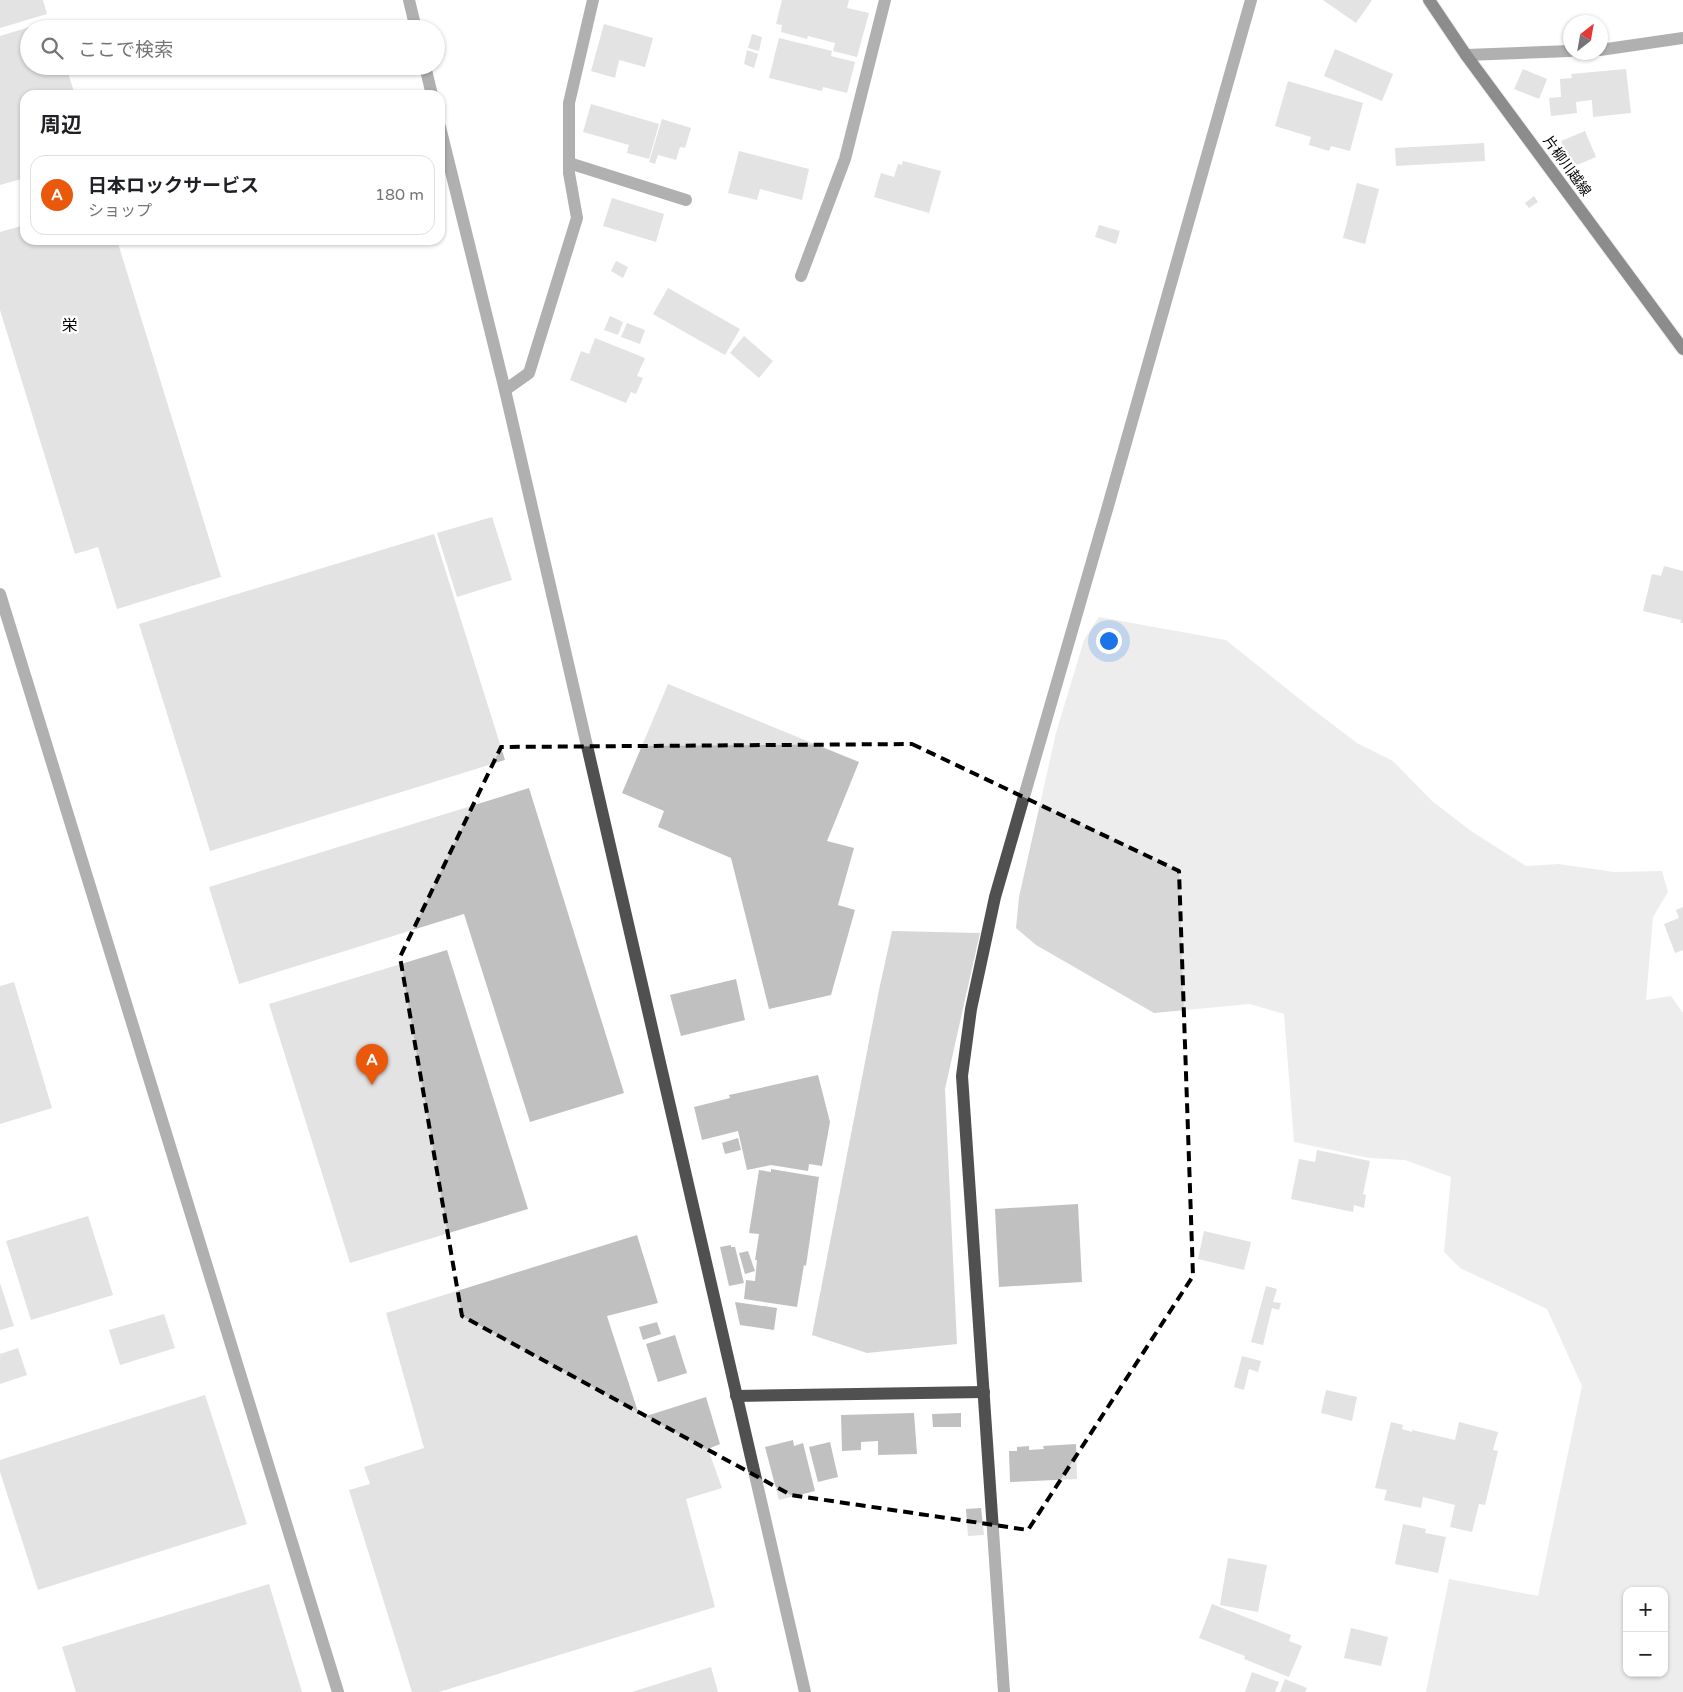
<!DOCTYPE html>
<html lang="ja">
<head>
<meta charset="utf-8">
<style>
  body { margin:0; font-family:"Varela Round","Noto Sans JP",sans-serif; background:#f6f6f6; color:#202124 }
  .controls { position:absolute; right:15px; bottom:15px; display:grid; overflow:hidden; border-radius:10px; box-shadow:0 1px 4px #0004 }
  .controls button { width:45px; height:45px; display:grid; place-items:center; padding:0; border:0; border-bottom:1px solid #e0e0e0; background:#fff; color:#202124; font:25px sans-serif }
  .compass { position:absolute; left:1563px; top:15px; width:45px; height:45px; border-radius:50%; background:#fff; box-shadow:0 1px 4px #0004; rotate:31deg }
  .you { position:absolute; left:1108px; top:640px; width:18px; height:18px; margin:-12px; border:4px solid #fff; border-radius:50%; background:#1a73e8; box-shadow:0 0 0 8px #1a73e833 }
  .badge { display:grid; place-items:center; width:32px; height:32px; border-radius:50%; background:#ea580c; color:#fff; font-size:16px; font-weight:700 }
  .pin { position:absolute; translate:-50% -41px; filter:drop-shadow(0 1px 2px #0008) }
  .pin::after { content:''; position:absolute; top:26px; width:18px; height:15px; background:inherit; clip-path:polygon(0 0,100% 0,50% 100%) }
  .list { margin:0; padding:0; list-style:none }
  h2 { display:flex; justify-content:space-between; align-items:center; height:65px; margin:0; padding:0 20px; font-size:21px }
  h2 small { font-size:16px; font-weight:400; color:#757577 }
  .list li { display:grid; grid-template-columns:32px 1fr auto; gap:15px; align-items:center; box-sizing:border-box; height:80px; margin:0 10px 10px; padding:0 10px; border:1px solid #e0e0e0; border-radius:15px }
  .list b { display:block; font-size:19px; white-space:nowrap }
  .list p { margin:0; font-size:16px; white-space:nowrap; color:#757577 }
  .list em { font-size:16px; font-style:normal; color:#757577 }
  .icon { flex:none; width:28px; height:28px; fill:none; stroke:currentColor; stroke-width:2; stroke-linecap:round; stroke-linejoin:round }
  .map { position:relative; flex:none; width:1683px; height:1692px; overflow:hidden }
  .search { position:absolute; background:#fff; box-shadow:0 1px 4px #0004; left:20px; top:20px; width:425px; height:55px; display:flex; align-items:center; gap:12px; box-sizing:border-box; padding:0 18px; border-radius:28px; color:#757577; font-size:19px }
  .panel { position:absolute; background:#fff; box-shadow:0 1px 4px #0004; left:20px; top:90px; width:425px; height:155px; border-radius:15px }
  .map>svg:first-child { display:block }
</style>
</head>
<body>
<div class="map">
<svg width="1683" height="1692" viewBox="0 0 1683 1692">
  <rect width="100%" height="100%" fill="#fff"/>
  <g fill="#d7d7d7" fill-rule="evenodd">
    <path d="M1099,617L1226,640L1307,705L1357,743L1393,761L1432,801L1471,831L1526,866L1559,864L1614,872L1662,871L1668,892L1653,917L1646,1000L1671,996L1683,1013V1692H1426L1449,1579L1538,1596L1582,1386L1547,1309L1460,1268L1444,1252L1451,1177L1405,1160L1369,1158L1294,1142L1284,1014L1250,1004L1154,1013L1036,945L1016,928L1019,897L1056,733L1084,640ZM1627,1591H1664V1673H1627Z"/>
    <path d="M892,931L980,933L945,1089L957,1344L867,1353L812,1335L879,990Z"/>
  </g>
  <g fill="#c0c0c0">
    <path d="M0,0H43L47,14L0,28Z"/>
    <path d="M782,0H849L847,8L869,13L857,57L833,51L835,43L808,36L807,39L781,32L782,25L776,24Z"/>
    <path d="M1323,0H1372L1356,23Z"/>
    <path d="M46,22L48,29H29V66H66L75,95H25V178L0,185V36Z"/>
    <path d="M604,24L653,38L645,67L619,60L615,78L591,71Z"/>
    <path d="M752,34L762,37L759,51L748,48Z"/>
    <path d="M779,38L832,51L831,56L855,62L847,93L823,87L822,91L769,78Z"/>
    <path d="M1335,49L1393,74L1382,101L1324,76Z"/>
    <path d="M747,50L758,54L754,68L744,64Z"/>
    <path d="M1523,69L1547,79L1539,99L1514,89Z"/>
    <path d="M1626,69L1631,113L1593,117L1592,100L1576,102L1577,113L1551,116L1549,98L1561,97L1560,79L1572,78L1571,74Z"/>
    <path d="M1288,81L1363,103L1350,151L1331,146L1329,151L1309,145L1311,137L1275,126Z"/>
    <path d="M591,104L659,124L649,159L627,153L629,145L583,132Z"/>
    <path d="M662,119L691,128L685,148L680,147L676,160L658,155L655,164L649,162Z"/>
    <path d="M1585,131L1596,157L1572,167L1561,141Z"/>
    <path d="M1484,143L1485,161L1396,166L1395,148Z"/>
    <path d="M739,151L809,169L802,200L760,189L757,200L728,193Z"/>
    <path d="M903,161L941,171L929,213L874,197L881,173L894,177L898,164L902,165Z"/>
    <path d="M1357,183L1379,189L1365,244L1343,238Z"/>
    <path d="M1534,196L1538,202L1529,208L1525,203Z"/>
    <path d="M612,198L664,214L656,242L603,226Z"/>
    <path d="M25,225V240H117L221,577L117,609L98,547L75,554L0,310V232Z"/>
    <path d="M1099,225L1120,231L1116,244L1095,237Z"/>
    <path d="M616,261L628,267L623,278L611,271Z"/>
    <path d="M668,288L740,329L725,355L653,314Z"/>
    <path d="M610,316L623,322L618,335L604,330Z"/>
    <path d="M627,323L645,330L640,344L621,337Z"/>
    <path d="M744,336L773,361L759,378L730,353Z"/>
    <path d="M595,338L645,358L637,376L643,378L636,394L631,392L626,403L570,380L581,351L589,354Z"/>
    <path d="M492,517L512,580L457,597L437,533Z"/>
    <path d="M434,534L505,760L210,851L139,624Z"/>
    <path d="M1664,566L1683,571V623H1680L1681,620L1643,611L1652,574L1661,576Z"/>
    <path d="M668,684L859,762L827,841L854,848L838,905L855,910L831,995L769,1009L731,858L658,827L664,811L622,793Z"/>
    <path d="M529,788L624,1093L530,1122L464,914L239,984L209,887Z"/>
    <path d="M1683,907V950L1675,953L1664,924L1679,918L1676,910Z"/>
    <path d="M447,950L528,1209L350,1263L269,1004Z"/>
    <path d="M736,979L745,1020L681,1036L670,995Z"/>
    <path d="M14,982L52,1108L0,1124V986Z"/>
    <path d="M818,1075L830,1122L822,1166L809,1164L808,1171L771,1165L747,1170L738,1131L702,1140L694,1107L730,1098L729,1095Z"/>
    <path d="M738,1138L741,1150L725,1154L722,1143Z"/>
    <path d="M1317,1150L1370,1161L1363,1194L1366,1195L1364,1208L1354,1205L1353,1212L1291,1199L1299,1159L1315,1162Z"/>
    <path d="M771,1169L819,1177L806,1266L804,1265L797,1307L744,1299L746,1280L755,1281L757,1260H755L759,1234L749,1233L759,1170L771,1172Z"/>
    <path d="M1078,1204L1082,1282L999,1287L995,1209Z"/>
    <path d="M88,1216L113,1295L31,1320L6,1241Z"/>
    <path d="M1204,1231L1251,1242L1244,1270L1198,1259Z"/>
    <path d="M637,1235L658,1303L607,1316L640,1418L706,1397L720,1444L708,1449L722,1488L686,1499L715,1607L439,1692H412L349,1490L370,1484L364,1467L424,1448L386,1313Z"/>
    <path d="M731,1245V1247H735L744,1283L729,1286L720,1247Z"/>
    <path d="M748,1251L755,1271L745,1274L739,1253Z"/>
    <path d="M0,1283L14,1326L0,1330Z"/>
    <path d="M1266,1286L1277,1289L1273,1302L1281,1303L1279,1310L1272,1308L1263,1345L1251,1342Z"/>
    <path d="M735,1302L777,1308L774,1330L740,1325Z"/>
    <path d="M164,1314L175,1348L120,1365L109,1330Z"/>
    <path d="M657,1322L661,1334L643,1340L639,1327Z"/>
    <path d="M675,1335L687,1373L658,1382L646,1344Z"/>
    <path d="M18,1348L27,1375L0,1384V1354Z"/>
    <path d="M1242,1356L1261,1361L1258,1372L1249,1369L1244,1390L1234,1387Z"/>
    <path d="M1326,1390L1357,1397L1352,1421L1321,1413Z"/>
    <path d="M205,1395L247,1524L38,1590L0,1472V1460Z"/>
    <path d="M914,1413L917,1454L878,1455V1441L861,1442V1450L842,1451L841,1415Z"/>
    <path d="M961,1413V1427H933L932,1414Z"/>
    <path d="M1391,1422L1403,1425L1402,1429L1412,1432V1430L1455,1440L1459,1422L1498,1432L1493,1450L1498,1451L1485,1505L1479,1504L1472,1532L1450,1527L1455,1505L1423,1497L1421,1508L1384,1500L1387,1490L1375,1488Z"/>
    <path d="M793,1440L794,1446L803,1443L815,1491L779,1500L765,1447Z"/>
    <path d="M830,1442L838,1477L818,1482L809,1447Z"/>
    <path d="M1076,1444L1077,1479L1010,1482L1009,1451H1017V1447L1029,1446V1450L1044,1449L1043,1446Z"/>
    <path d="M981,1508L984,1535L968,1536L966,1509Z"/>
    <path d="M1403,1524L1426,1529L1425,1533L1446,1537L1438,1573L1395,1564Z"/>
    <path d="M1228,1558L1267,1565L1258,1612L1220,1605Z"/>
    <path d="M269,1584L302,1692H76L62,1647Z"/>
    <path d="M1212,1604L1291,1635L1289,1641L1302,1646L1289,1677L1244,1659L1245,1656L1199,1638Z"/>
    <path d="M1351,1628L1388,1637L1381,1666L1344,1658Z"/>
    <path d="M711,1667L718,1692H632Z"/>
    <path d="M1252,1672L1279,1682L1275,1692H1245Z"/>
    <path d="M1285,1679L1307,1688L1305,1692H1280Z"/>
  </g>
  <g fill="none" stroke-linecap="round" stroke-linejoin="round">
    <g stroke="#dbdbdb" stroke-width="14">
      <path id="major" d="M1429,0L1466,55L1683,349"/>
    </g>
    <g stroke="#505050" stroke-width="12">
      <path d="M409,0L416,29"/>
      <path d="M1600,50L1683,38"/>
      <path d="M1466,55L1570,51"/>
      <path d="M425,66L432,95"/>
      <path d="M440,127L505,390L805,1692"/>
      <path d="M569,163L686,200"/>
      <path d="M801,276L845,159L885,0"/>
      <path d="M505,390L529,373L577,218L569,173V103L593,0"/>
      <path d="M0,594L338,1692"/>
      <path d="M736,1396L984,1392"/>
      <path d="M1004,1692L962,1076L971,1009L995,897L1108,506L1251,0"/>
    </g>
    <use href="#major" stroke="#000" stroke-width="12"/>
  </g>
  <path d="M0 0H1683V1692H0ZM912,744L1179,871L1193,1276L1028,1530L791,1495L462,1316L400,957L501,747Z" fill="#fff" fill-opacity=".55" fill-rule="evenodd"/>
  <path fill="none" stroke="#000" stroke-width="4" stroke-dasharray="10 6" stroke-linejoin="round" d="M912,744L1179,871L1193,1276L1028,1530L791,1495L462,1316L400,957L501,747Z"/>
  <g text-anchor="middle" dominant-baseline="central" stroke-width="4.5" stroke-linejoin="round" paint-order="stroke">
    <g font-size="14" fill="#000" stroke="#fff">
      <text transform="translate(1567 166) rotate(54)">片柳川越線</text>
    </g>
    <g font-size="16" fill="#000" stroke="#fff">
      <text x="70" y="326">栄</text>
    </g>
  </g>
</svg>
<div class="controls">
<button>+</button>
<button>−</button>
</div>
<svg class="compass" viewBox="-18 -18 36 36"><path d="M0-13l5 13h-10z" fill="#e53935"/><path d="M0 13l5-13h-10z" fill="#757577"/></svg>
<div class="you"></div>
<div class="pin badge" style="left:372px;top:1085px">A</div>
<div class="search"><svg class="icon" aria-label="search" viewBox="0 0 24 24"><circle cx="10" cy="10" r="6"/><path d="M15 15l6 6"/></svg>ここで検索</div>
<section class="panel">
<h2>周辺<small></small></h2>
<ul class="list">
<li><span class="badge">A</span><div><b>日本ロックサービス</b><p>ショップ</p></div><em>180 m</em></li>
</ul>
</section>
</div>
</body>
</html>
